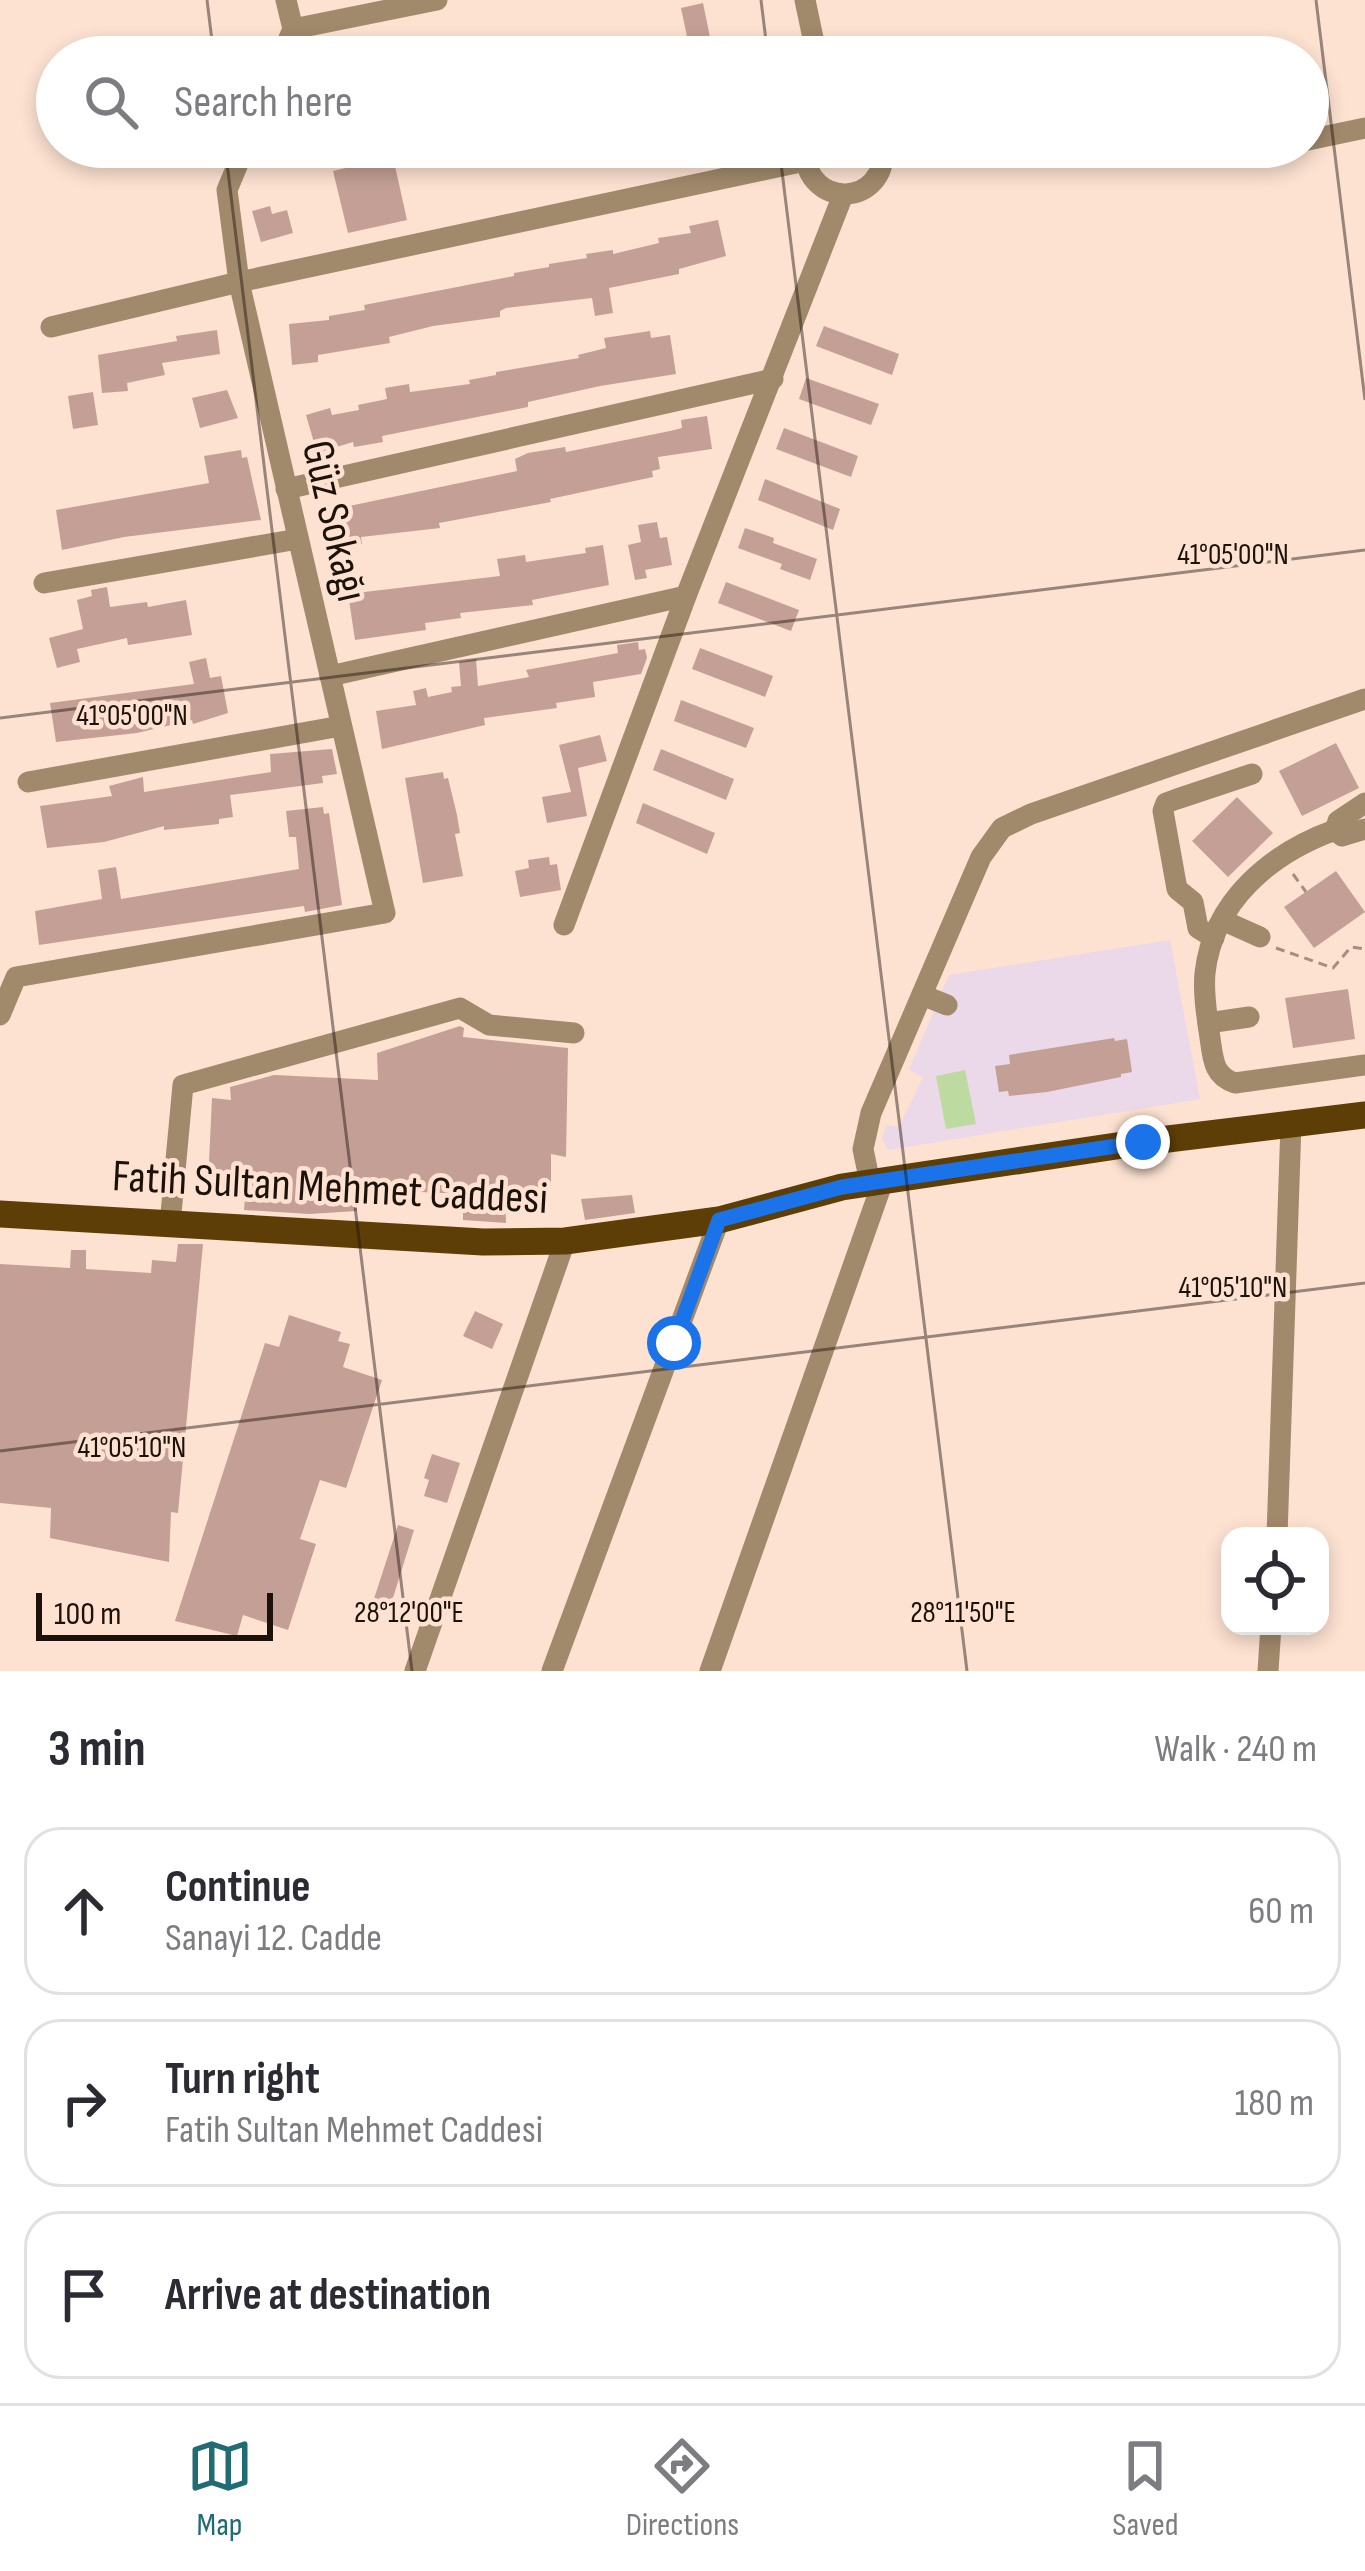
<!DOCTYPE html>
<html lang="en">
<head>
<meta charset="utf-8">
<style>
  body { margin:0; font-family:"Sofia Sans Condensed",sans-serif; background:#f7f7f7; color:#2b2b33 }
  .controls { position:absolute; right:36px; bottom:36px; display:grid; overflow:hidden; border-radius:24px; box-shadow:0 6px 18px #0003 }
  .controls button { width:108px; height:108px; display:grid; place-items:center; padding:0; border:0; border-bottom:3px solid #e1e1e2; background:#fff; color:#2b2b33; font:60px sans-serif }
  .scale { position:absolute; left:36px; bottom:30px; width:237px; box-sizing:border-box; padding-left:12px; border:6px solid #1d120a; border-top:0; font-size:33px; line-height:42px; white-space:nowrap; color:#1d120a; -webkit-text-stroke:9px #fde2d1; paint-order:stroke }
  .stop { position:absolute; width:36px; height:36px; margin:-27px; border:9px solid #1a73e8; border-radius:50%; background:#fff }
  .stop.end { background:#1a73e8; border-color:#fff; box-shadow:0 3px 12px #0008 }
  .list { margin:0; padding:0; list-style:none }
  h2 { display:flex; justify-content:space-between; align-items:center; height:156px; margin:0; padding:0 48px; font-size:51px }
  h2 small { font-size:39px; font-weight:400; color:#7c7c81 }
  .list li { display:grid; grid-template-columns:78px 1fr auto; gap:36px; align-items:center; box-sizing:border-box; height:168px; margin:0 24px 24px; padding:0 24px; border:3px solid #e1e1e2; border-radius:36px }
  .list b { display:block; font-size:45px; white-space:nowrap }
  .list p { margin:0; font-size:39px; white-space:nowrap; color:#7c7c81 }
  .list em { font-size:39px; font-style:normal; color:#7c7c81 }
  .icon { flex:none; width:66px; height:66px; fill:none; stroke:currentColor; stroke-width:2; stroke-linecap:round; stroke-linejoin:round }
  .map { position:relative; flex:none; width:1365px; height:1671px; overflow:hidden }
  .search { position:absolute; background:#fff; box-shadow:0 6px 18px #0003; left:36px; right:36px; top:36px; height:132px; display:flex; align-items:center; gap:30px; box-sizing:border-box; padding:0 42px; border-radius:66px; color:#7c7c81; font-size:45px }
  .sheet { height:732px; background:#fff }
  nav { display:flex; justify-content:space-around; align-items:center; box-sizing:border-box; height:168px; border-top:3px solid #e1e1e2; background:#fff; font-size:33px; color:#7c7c81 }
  nav a { display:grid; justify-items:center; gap:6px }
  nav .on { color:#216b75 }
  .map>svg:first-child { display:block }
</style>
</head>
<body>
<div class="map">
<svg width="1365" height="1671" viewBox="0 0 1365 1671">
  <rect width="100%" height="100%" fill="#fde2d1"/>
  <path fill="#ebd8e8" d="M1170,940L1200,1099L888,1150L882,1138L887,1125L899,1127L923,1077L909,1070L949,975Z"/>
  <path fill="#bddaa1" d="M965,1070L976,1124L946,1129L936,1076Z"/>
  <g fill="#c49f95">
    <path d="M703,3L712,47L690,51L681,8Z"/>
    <path d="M393,157L407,220L348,233L333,171Z"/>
    <path d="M270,206L272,214L287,210L293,233L261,242L252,211Z"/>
    <path d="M718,220L726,256L679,269V274L609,288L613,313L595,316L592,298L506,308L500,311V317L433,326L389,337L390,343L318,355V362L292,365L289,324L329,320V316L365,310L364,305L514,276V273L549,267V264L587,258L586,254L613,250V254L659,243L658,238L691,233L689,226Z"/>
    <path d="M824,326L899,354L892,375L816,346Z"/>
    <path d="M217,330L220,354L162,363L165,375L127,383L128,391L102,393L98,355L177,341L176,336Z"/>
    <path d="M650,331L651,338L670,335L676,374L600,386L528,402V407L382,436L383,442L354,447L353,442L317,453L306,415L330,408L332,415L359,410L358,405L387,399L385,388L409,384L410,392L470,384L469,380L496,375V372L579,358L578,355L606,348L604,338Z"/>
    <path d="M806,378L879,404L871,425L799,399Z"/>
    <path d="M227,390L238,418L200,428L192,398Z"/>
    <path d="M93,392L98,425L73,429L68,396Z"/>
    <path d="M707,416L712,449L658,457L660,469L652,471L653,477L550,499L551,502L439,523L440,528L361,537L362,544L336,549L330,510L517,471L515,459L528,453L565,447L566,452L670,431L682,428L681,420Z"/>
    <path d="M784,428L858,456L851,477L776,449Z"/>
    <path d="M241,450L242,458L247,457L261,520L124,537L62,550L56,510L209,483L204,456Z"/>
    <path d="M765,479L840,509L833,530L758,500Z"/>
    <path d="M657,522L660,538L667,537L672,565L645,570L647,578L635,580L628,545L641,542L638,525Z"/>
    <path d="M745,528L774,538L773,543L817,559L810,580L780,569L782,564L738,548Z"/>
    <path d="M603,545L609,585L532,600L533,605L460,613L461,618L425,623L426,630L355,640L349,600L357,599L356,593L500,576L497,559L525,555L526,562L586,553L585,548Z"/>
    <path d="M726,582L799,610L791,631L718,603Z"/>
    <path d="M107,587L110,607L147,602L148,607L186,600L192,635L128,645L127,638L77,649L80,662L57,668L49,638L83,629L77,600L92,596L91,590Z"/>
    <path d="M638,642L639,650L645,649L647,658L641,674L593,682L595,697L556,703L557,708L484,718L485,725L382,749L376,711L416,705L413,691L426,688L428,697L452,692L451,687L461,686L459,662L476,659L478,686L529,677L526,670L618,653L617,645Z"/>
    <path d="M700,648L773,676L765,697L692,669Z"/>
    <path d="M206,658L210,678L221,676L228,713L193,724L192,720L137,733L56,742L50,703L194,684L189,662Z"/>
    <path d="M681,700L754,728L746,748L674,721Z"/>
    <path d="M600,735L607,761L578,768L587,816L547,823L542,797L571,792L559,745Z"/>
    <path d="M1336,743L1359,788L1302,816L1279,771Z"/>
    <path d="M332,749L337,774L322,776L323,783L230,795L233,817L219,819V824L164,830V826L104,842L47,848L40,806L112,796L109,786L143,777L144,792L271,772L270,754Z"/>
    <path d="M661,749L734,779L726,800L653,770Z"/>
    <path d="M443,772L444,779L448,778L457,815L460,833L455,834L463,876L423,883L405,778Z"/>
    <path d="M1237,797L1273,833L1228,877L1192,841Z"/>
    <path d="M643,803L715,833L707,854L636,823Z"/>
    <path d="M323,807L324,814L329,813L342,905L305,912L304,906L39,945L35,911L102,899L98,870L116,867L121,899L299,869L296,837H289L286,811Z"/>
    <path d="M549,857L550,865L557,864L561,890L520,897L515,871L529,868L528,860Z"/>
    <path d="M1336,871L1365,912L1314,948L1284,907Z"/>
    <path d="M1348,989L1355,1039L1293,1048L1285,998Z"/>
    <path d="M460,1026L464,1028L463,1037L568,1048L566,1157L551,1154V1183L540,1182L538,1197L505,1195L506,1223L463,1220V1194L356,1189L357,1211L309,1214L244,1210L246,1185L208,1183L212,1098L231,1100L230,1087L274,1075L378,1080L377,1053Z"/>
    <path d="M1114,1038L1115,1041L1127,1039L1132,1072L1121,1074V1077L1047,1092L1009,1096L1008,1091L999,1092L995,1066L1010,1064L1009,1055Z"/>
    <path d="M632,1195L635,1213L585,1220L581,1199Z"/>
    <path d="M178,1244H203L178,1513L171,1512L169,1562L50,1538L51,1508L0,1503V1264L70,1268L71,1250H86V1269L151,1273L152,1260L176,1262Z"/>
    <path d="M475,1311L503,1324L492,1349L463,1336Z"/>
    <path d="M289,1315L341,1332L338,1341L350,1344L343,1367L382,1380L346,1488L320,1480L300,1539L316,1544L288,1630L243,1615L237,1636L175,1621L265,1343L279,1347Z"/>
    <path d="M432,1454L460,1463L447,1503L424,1496L429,1480L424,1478Z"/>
    <path d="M398,1525L414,1530L388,1614L371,1608Z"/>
  </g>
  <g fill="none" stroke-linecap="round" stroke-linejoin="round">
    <g stroke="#a38e81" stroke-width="3" stroke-dasharray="9 6" stroke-linecap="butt">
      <path d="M1293,874L1306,892"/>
      <path d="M1276,948L1333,968L1351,947L1365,949"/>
    </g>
    <g stroke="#a1896b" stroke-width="21">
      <path d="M805,0L817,57"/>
      <path d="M293,29L437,0"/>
      <path d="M281,57L293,29L286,0"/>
      <path d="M1308,140L1365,128"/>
      <path d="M1185,147H1266"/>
      <path d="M805,150C805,210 888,208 883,147"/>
      <path d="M51,327L239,282L805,161"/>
      <path d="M286,489L773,379"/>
      <path d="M44,583L298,539"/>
      <path d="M330,676L686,596"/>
      <path d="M28,782L341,726"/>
      <path d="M1365,829L1342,836L1335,830C1271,853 1213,901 1205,973C1203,994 1207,1017 1210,1038C1213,1058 1213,1076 1235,1083L1365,1065"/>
      <path d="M1335,830L1338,821L1365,803"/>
      <path d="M1222,920L1260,937"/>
      <path d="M564,925L686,596L843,195"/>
      <path d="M1214,938L1198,928L1193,902L1177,889L1163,811L1166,803L1177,799L1252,774"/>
      <path d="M922,995L947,1005"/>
      <path d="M0,1015L16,977L385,913L239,282L227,190L245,147"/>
      <path d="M1208,1023L1249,1017"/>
      <path d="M870,1183L863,1149L871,1113L981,857L1002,828L1031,814L1365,699"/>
      <path d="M170,1224L183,1085L460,1008L489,1025L574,1033"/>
      <path d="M1277,1536L1291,1124"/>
      <path d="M415,1671L565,1241"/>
      <path d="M552,1671L719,1220"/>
      <path d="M710,1671L883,1181"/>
      <path d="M1268,1671L1271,1626"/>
    </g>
    <path stroke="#5e3e07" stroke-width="27" d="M0,1214L483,1242L565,1241L719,1220L842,1187L1143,1142L1365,1115"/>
  </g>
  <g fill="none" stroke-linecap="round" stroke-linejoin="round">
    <path stroke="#1a73e8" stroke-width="15" d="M674,1343L719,1220L842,1187L1143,1142"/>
  </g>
  <path fill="none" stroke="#1d120a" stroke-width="3" stroke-opacity="0.45" d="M207,0L214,57M761,0L768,57M1316,0L1365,400M225,147L412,1671M779,147L967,1671M0,718L1365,550M0,1451L1365,1283"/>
  <g text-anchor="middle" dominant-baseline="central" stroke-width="9" stroke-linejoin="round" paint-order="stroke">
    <g font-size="45" fill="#1d120a" stroke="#fde2d1">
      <text transform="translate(334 521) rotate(77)">Güz Sokağı</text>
      <text transform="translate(330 1188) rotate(3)">Fatih Sultan Mehmet Caddesi</text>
    </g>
  </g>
  <g font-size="30" text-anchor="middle" fill="#1d120a" stroke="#fde2d1" stroke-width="9" stroke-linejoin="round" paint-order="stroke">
    <text x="1233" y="564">41°05'00"N</text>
    <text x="132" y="725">41°05'00"N</text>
    <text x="1233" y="1297">41°05'10"N</text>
    <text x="132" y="1457">41°05'10"N</text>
    <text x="409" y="1622">28°12'00"E</text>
    <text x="963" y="1622">28°11'50"E</text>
  </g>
</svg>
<div class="controls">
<button><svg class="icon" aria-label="locate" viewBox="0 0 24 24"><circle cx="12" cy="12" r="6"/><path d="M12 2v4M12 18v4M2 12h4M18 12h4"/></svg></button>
</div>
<div class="scale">100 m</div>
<div class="stop" style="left:674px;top:1343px"></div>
<div class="stop end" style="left:1143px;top:1142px"></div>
<div class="search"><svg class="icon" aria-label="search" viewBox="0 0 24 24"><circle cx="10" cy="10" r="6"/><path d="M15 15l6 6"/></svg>Search here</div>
</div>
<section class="sheet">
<h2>3 min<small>Walk · 240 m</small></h2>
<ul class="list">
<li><svg class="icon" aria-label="ahead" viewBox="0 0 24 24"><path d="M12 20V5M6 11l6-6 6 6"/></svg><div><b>Continue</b><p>Sanayi 12. Cadde</p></div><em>60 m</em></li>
<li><svg class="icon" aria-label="right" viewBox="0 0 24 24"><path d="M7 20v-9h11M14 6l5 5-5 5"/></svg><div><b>Turn right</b><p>Fatih Sultan Mehmet Caddesi</p></div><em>180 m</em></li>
<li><svg class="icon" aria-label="arrive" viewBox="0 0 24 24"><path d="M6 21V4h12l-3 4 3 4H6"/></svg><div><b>Arrive at destination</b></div></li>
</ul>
</section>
<nav>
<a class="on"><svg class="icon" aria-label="map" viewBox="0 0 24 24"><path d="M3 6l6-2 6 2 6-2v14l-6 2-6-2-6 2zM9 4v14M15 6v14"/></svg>Map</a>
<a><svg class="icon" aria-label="directions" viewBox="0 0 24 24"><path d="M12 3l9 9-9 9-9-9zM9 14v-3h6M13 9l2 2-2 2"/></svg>Directions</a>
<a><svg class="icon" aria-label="saved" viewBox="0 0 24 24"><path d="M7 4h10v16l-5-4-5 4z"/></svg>Saved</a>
</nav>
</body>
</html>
